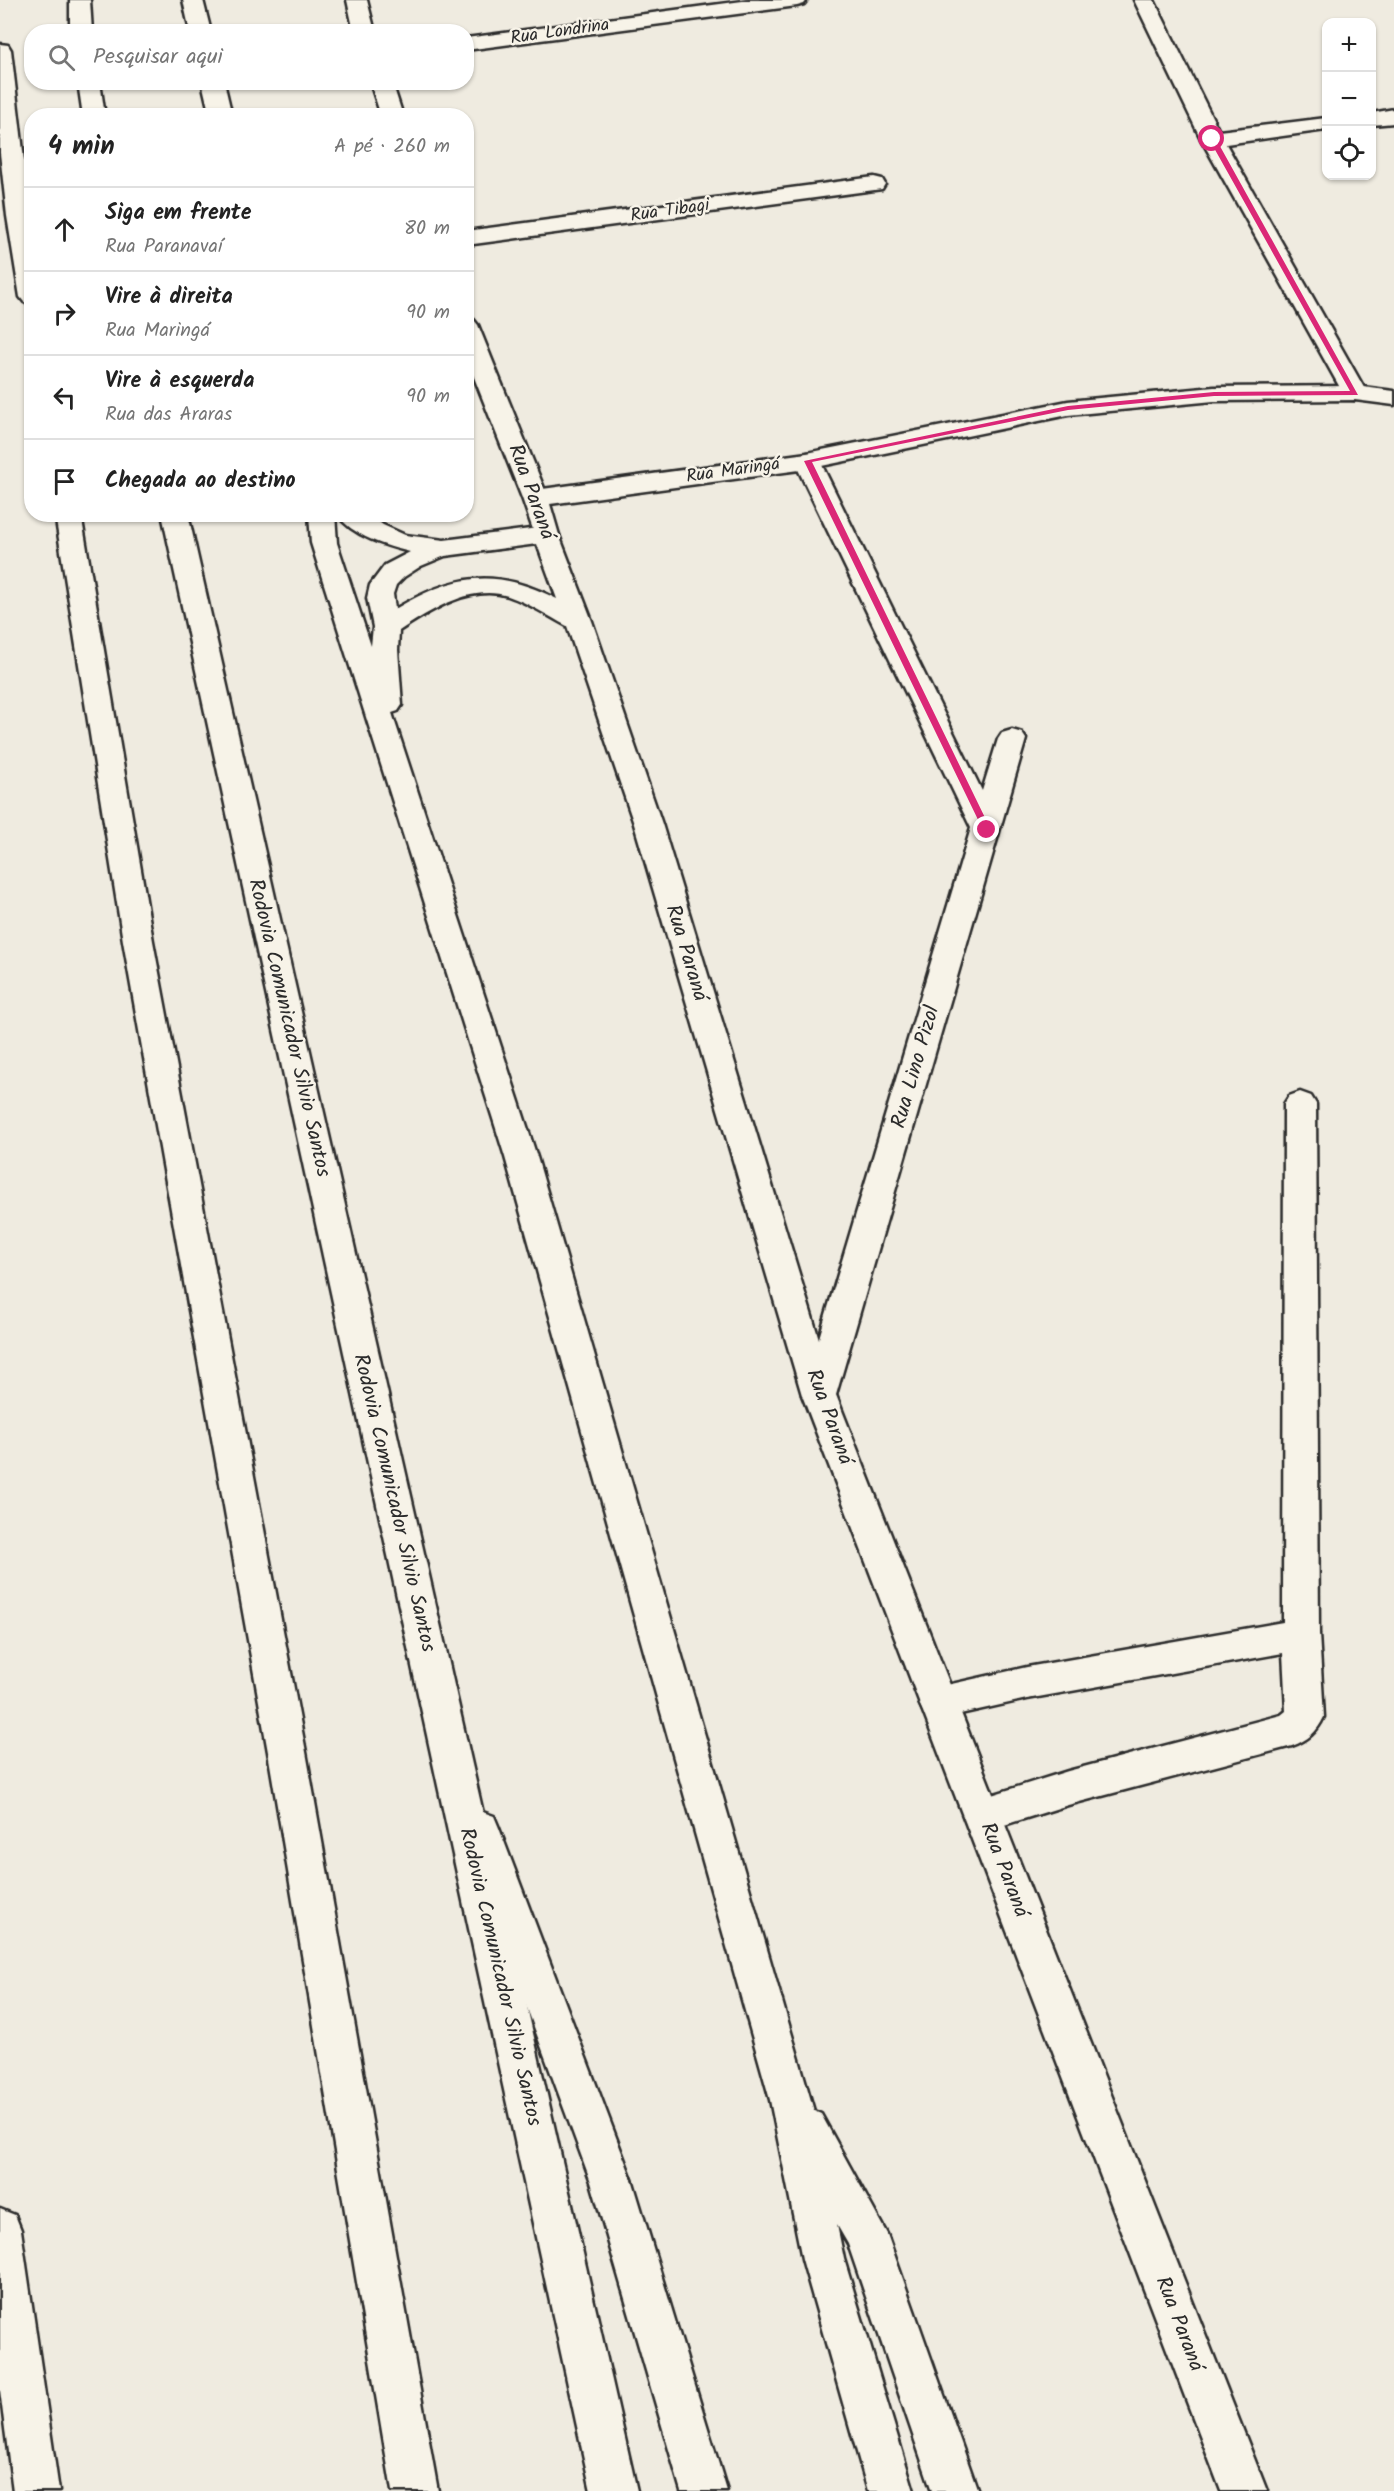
<!DOCTYPE html>
<html lang="pt">
<head>
<meta charset="utf-8">
<style>
  body { margin:0; font-family:Kalam,sans-serif; background:#f2f2f2; color:#222 }
  .controls { position:absolute; right:18px; top:18px; display:grid; overflow:hidden; border-radius:12px; box-shadow:0 2px 4px #0004 }
  .controls button { width:54px; height:54px; display:grid; place-items:center; padding:0; border:0; border-bottom:2px solid #e0e0e0; background:#fff; color:#222; font:30px sans-serif }
  .stop { position:absolute; width:18px; height:18px; margin:-14px; border:4px solid #db2777; border-radius:50%; background:#fff }
  .stop.end { background:#db2777; border-color:#fff; box-shadow:0 2px 6px #0008 }
  .list { margin:0; padding:0; list-style:none }
  h2 { display:flex; justify-content:space-between; align-items:center; height:78px; margin:0; padding:0 24px; font-size:26px }
  h2 small { font-size:20px; font-weight:400; color:#767676 }
  .list li { display:grid; grid-template-columns:39px 1fr auto; gap:18px; align-items:center; box-sizing:border-box; height:84px; padding:0 24px; border-top:2px solid #e0e0e0 }
  .list b { display:block; font-size:22px; white-space:nowrap }
  .list p { margin:0; font-size:20px; white-space:nowrap; color:#767676 }
  .list em { font-size:20px; font-style:normal; color:#767676 }
  .icon { flex:none; width:33px; height:33px; fill:none; stroke:currentColor; stroke-width:2; stroke-linecap:round; stroke-linejoin:round }
  .map { position:relative; flex:none; width:1394px; height:2491px; overflow:hidden }
  .search { position:absolute; background:#fff; box-shadow:0 2px 4px #0004; left:24px; top:24px; width:450px; height:66px; display:flex; align-items:center; gap:15px; box-sizing:border-box; padding:0 21px; border-radius:24px; color:#767676; font-size:22px }
  .panel { position:absolute; background:#fff; box-shadow:0 2px 4px #0004; left:24px; top:108px; width:450px; height:414px; border-radius:24px }
  .map>svg:first-child { display:block }
</style>
</head>
<body>
<div class="map">
<svg width="1394" height="2491" viewBox="0 0 1394 2491">
  <rect width="100%" height="100%" fill="#efebe0"/>
  <filter id="ink" filterUnits="userSpaceOnUse"><feTurbulence type="fractalNoise" baseFrequency=".0167" numOctaves="2"/><feDisplacementMap in="SourceGraphic" scale="12" xChannelSelector="R" yChannelSelector="G"/><feConvolveMatrix kernelMatrix="1 2 1 2 8 2 1 2 1" color-interpolation-filters="sRGB"/></filter>
  <g filter="url(#ink)">
    <g fill="none" stroke-linecap="round" stroke-linejoin="round">
      <g stroke="#2b2b2b" stroke-width="5">
        <g id="minor">
          <path d="M347,0H367L375,32H354Z"/>
          <path d="M750,0H807L804,4L797,6L466,50V38Z"/>
          <path d="M1134,0H1154L1219,131L1326,118V130L1226,144L1367,393L1364,398L1355,400L1346,398L1343,393L1201,139Z"/>
          <path d="M370,82H392L403,116H381Z"/>
          <path d="M1394,109V123L1372,125V113Z"/>
          <path d="M874,177L882,179L885,184L882,189L466,245V231Z"/>
          <path d="M466,318L474,320L478,325L548,498L544,503L535,506L526,503L522,498L466,357Z"/>
          <path d="M807,453L816,456L820,461L982,791L998,739L1002,733L1012,730L1022,733L1026,739L836,1395L831,1405L819,1409L807,1405L802,1395L971,828L794,461L798,456Z"/>
          <path d="M1300,1092L1311,1096L1316,1104L1319,1634L1324,1717C1317,1732 1308,1740 1292,1746L1068,1805L982,1832L968,1827L963,1815L968,1803L982,1798L1068,1771L1281,1715L1286,1711L1283,1653L1027,1699L938,1719L925,1715L919,1703L925,1691L938,1687L1027,1667L1283,1622L1284,1104L1289,1096Z"/>
          <path d="M480,1811L494,1816L499,1828L633,2182L727,2491H681L591,2182L461,1828L466,1816Z"/>
        </g>
      </g>
      <g stroke="#2b2b2b" stroke-width="5">
        <path id="major" d="M1355,386L1394,391V405L1355,400L1214,401L1068,415L807,469L550,504L559,535L555,541L546,543L537,541L522,498L526,493L535,490L807,453L1068,401L1214,387Z"/>
      </g>
      <g stroke="#2b2b2b" stroke-width="5">
        <g id="highway">
          <path d="M70,0H90L92,32H70Z"/>
          <path d="M183,0H203L211,32H190Z"/>
          <path d="M0,44L8,45L11,50L32,227V304L24,302L20,297L7,216L0,153Z"/>
          <path d="M78,82H100L105,116H83Z"/>
          <path d="M202,82H224L232,116H210Z"/>
          <path d="M55,514H81L153,941L306,1752L438,2491H392L268,1752L123,941Z"/>
          <path d="M162,514H188L637,2491H591Z"/>
          <path d="M309,514H335L337,543L371,646L373,627L367,598L370,585L385,565L410,552C386,546 352,536 337,514H368L383,525L405,535L444,540L546,527L555,529L559,535L592,621L662,824L836,1395L1267,2491H1221L802,1395L634,824L567,626C548,616 529,603 508,596C470,584 430,611 399,631L398,650L402,705L398,711L392,713L537,1157L814,2111L821,2114L887,2234L978,2491H932L848,2244L837,2225L844,2259L914,2491H868L802,2259L770,2100L505,1157L311,543ZM537,544L557,599C495,567 454,574 395,609L393,594L396,585L404,577L421,566L445,556Z"/>
          <path d="M0,2209L15,2215L21,2230L59,2491H13L0,2390Z"/>
        </g>
      </g>
      <use href="#minor" fill="#f7f3e8" fill-rule="evenodd"/>
      <use href="#major" fill="#f7f3e8" fill-rule="evenodd"/>
      <use href="#highway" fill="#f7f3e8" fill-rule="evenodd"/>
    </g>
  </g>
  <path fill="#db2777" d="M1212,137L1216,139L1358,395L1214,396L1068,410L812,462L991,830L984,832L804,461L1068,406L1214,392L1350,391L1209,139Z"/>
  <g text-anchor="middle" dominant-baseline="central" stroke-width="5" stroke-linejoin="round" paint-order="stroke">
    <g font-size="18" fill="#2b2b2b" stroke="#f7f3e8">
      <text transform="translate(560 32) rotate(-8)">Rua Londrina</text>
      <text transform="translate(670 211) rotate(-8)">Rua Tibagi</text>
      <text transform="translate(733 471) rotate(-8)">Rua Maringá</text>
    </g>
    <g font-size="21" fill="#2b2b2b" stroke="#f7f3e8">
      <text transform="translate(531 492) rotate(70)">Rua Paraná</text>
      <text transform="translate(686 953) rotate(73)">Rua Paraná</text>
      <text transform="translate(289 1028) rotate(77)">Rodovia Comunicador Silvio Santos</text>
      <text transform="translate(916 1067) rotate(-74)">Rua Lino Pizol</text>
      <text transform="translate(829 1417) rotate(70)">Rua Paraná</text>
      <text transform="translate(394 1503) rotate(77)">Rodovia Comunicador Silvio Santos</text>
      <text transform="translate(1004 1870) rotate(69)">Rua Paraná</text>
      <text transform="translate(500 1977) rotate(77)">Rodovia Comunicador Silvio Santos</text>
      <text transform="translate(1179 2324) rotate(69)">Rua Paraná</text>
    </g>
  </g>
</svg>
<div class="controls">
<button>+</button>
<button>−</button>
<button><svg class="icon" aria-label="locate" viewBox="0 0 24 24"><circle cx="12" cy="12" r="6"/><path d="M12 2v4M12 18v4M2 12h4M18 12h4"/></svg></button>
</div>
<div class="stop" style="left:1212px;top:139px"></div>
<div class="stop end" style="left:987px;top:830px"></div>
<div class="search"><svg class="icon" aria-label="search" viewBox="0 0 24 24"><circle cx="10" cy="10" r="6"/><path d="M15 15l6 6"/></svg>Pesquisar aqui</div>
<section class="panel">
<h2>4 min<small>A pé · 260 m</small></h2>
<ul class="list">
<li><svg class="icon" aria-label="ahead" viewBox="0 0 24 24"><path d="M12 20V5M6 11l6-6 6 6"/></svg><div><b>Siga em frente</b><p>Rua Paranavaí</p></div><em>80 m</em></li>
<li><svg class="icon" aria-label="right" viewBox="0 0 24 24"><path d="M7 20v-9h11M14 6l5 5-5 5"/></svg><div><b>Vire à direita</b><p>Rua Maringá</p></div><em>90 m</em></li>
<li><svg class="icon" aria-label="left" viewBox="0 0 24 24"><path d="M17 20v-9H6M10 6l-5 5 5 5"/></svg><div><b>Vire à esquerda</b><p>Rua das Araras</p></div><em>90 m</em></li>
<li><svg class="icon" aria-label="arrive" viewBox="0 0 24 24"><path d="M6 21V4h12l-3 4 3 4H6"/></svg><div><b>Chegada ao destino</b></div></li>
</ul>
</section>
</div>
</body>
</html>
